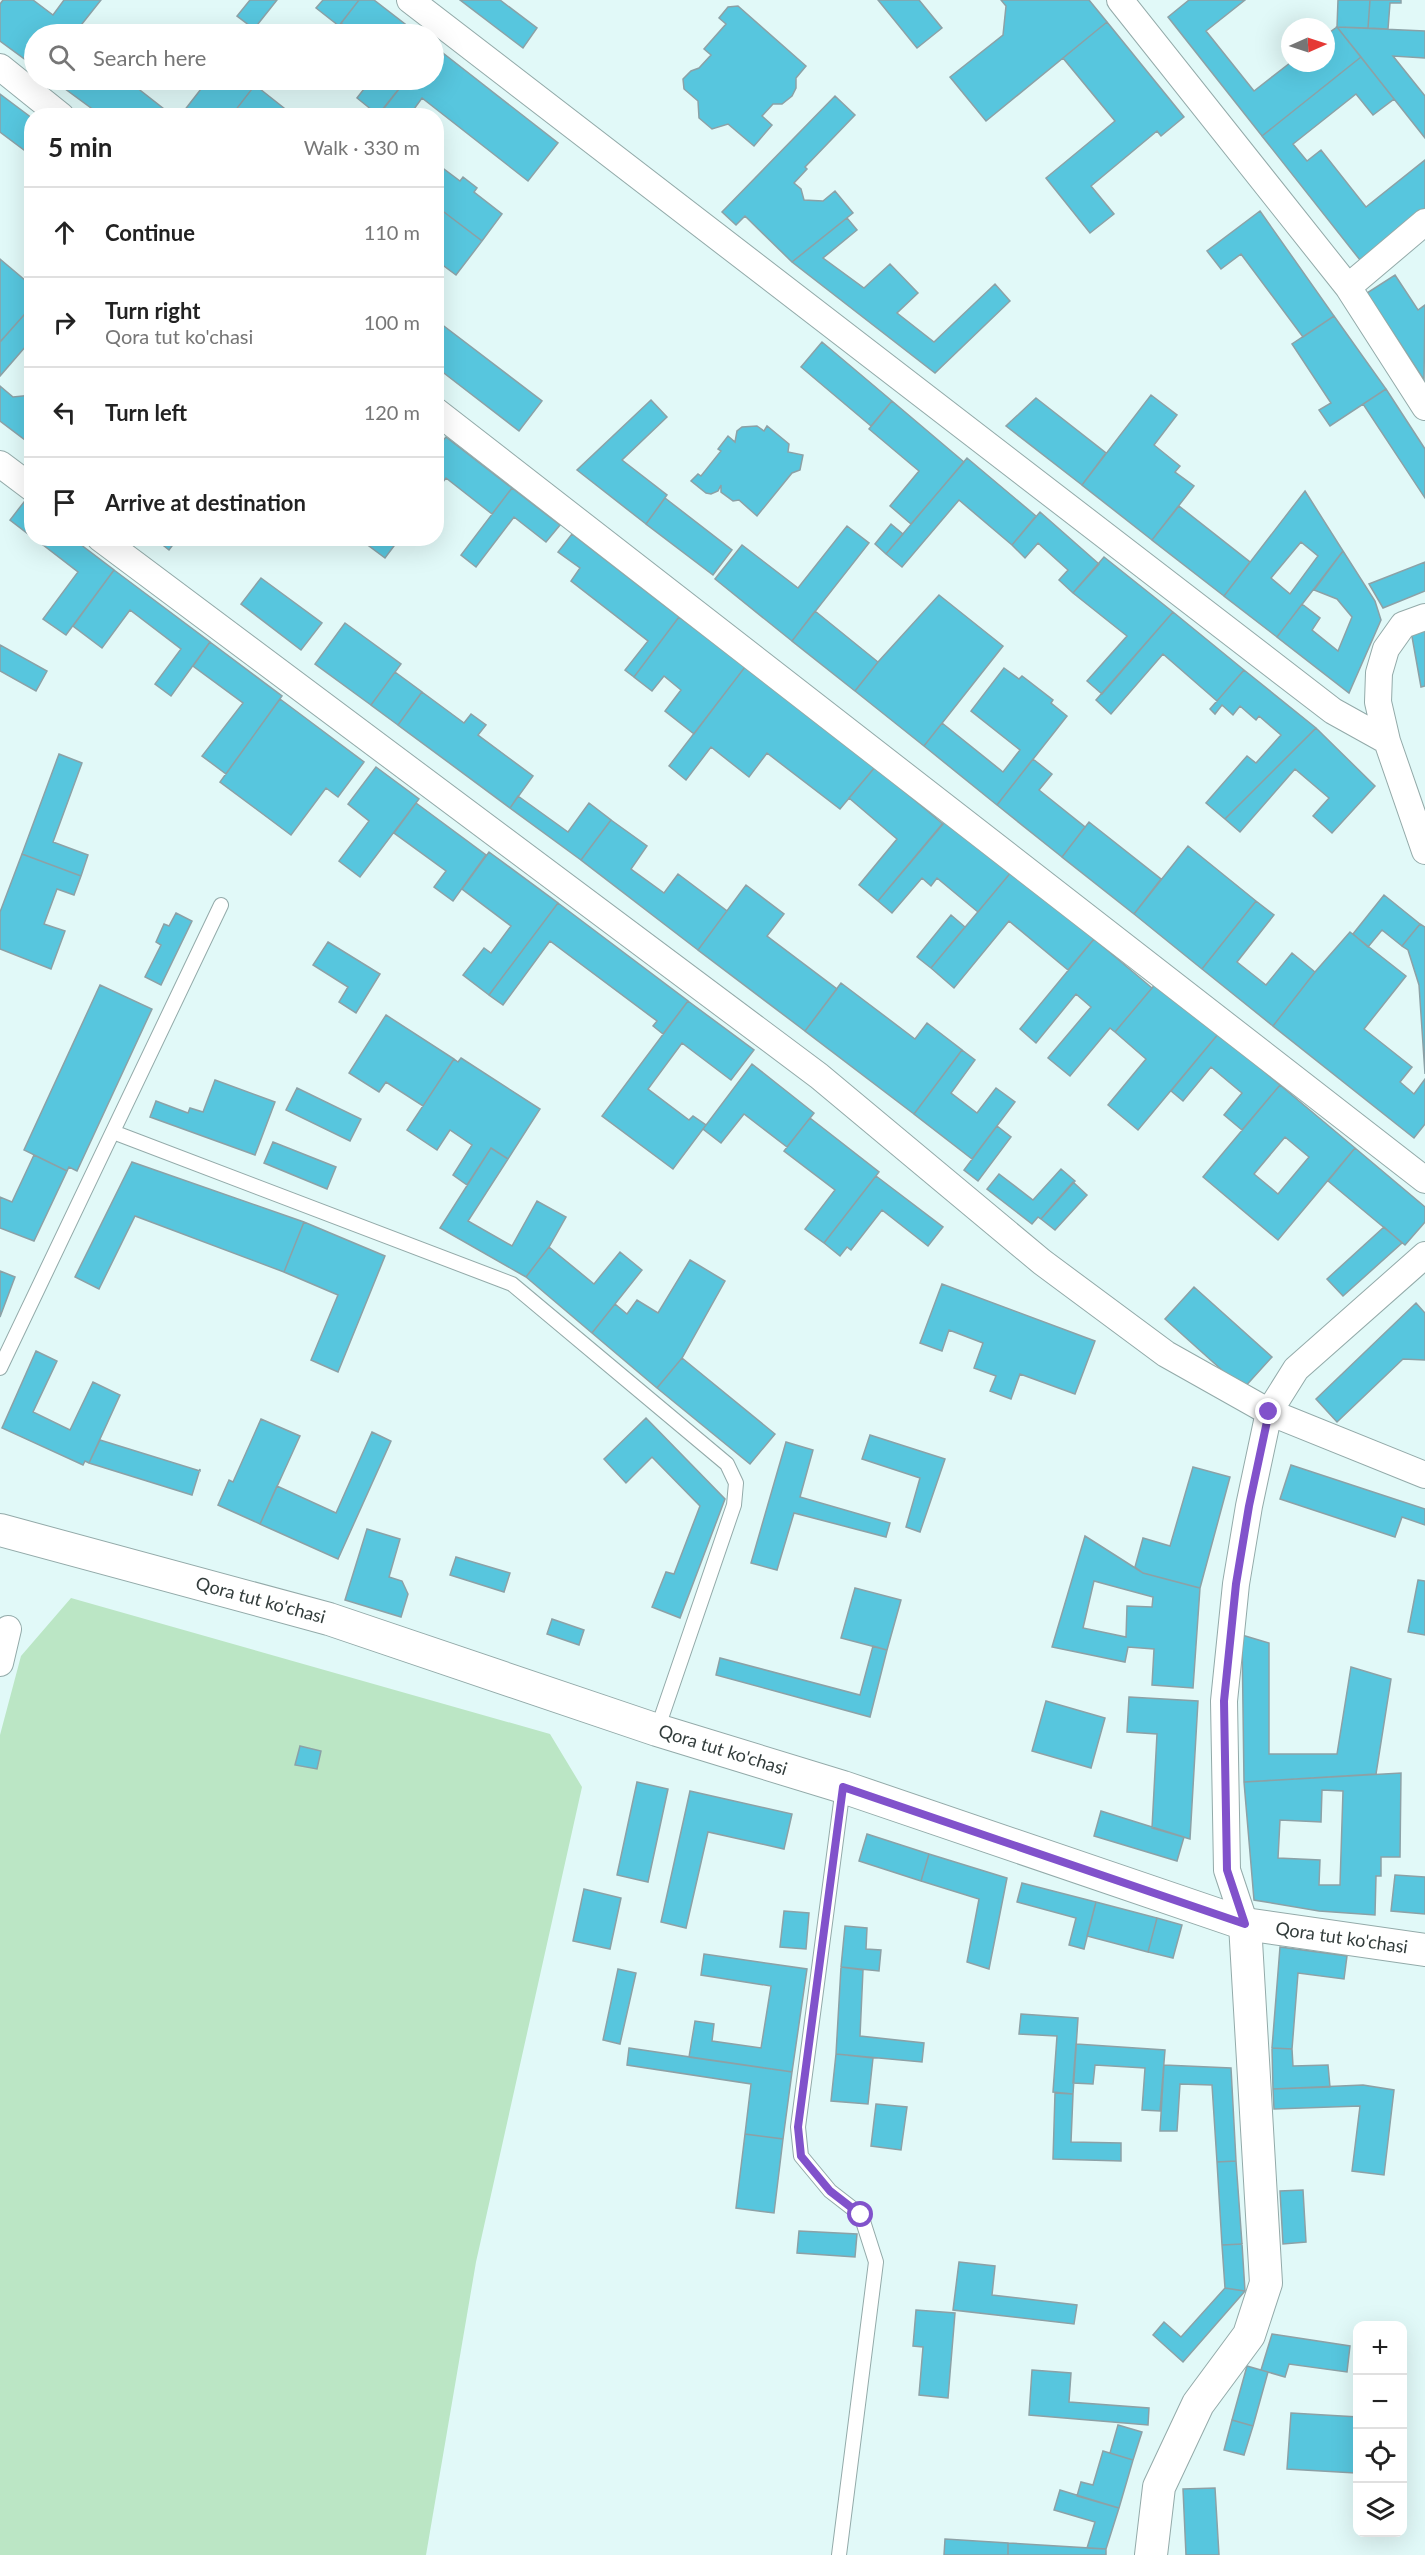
<!DOCTYPE html>
<html lang="en">
<head>
<meta charset="utf-8">
<style>
  :root { --surface:#fff; --page:#f2f2f2; --text:#222; --muted:#767676; --line:#e0e0e0 }
  body { margin:0; font-family:Lato,sans-serif; background:var(--page); color:var(--text) }
  .controls { position:absolute; right:18px; bottom:18px; display:grid; overflow:hidden; border-radius:12px; box-shadow:0 6px 24px #0002 }
  .controls button { width:54px; height:54px; display:grid; place-items:center; padding:0; border:0; border-bottom:2px solid var(--line); background:var(--surface); color:var(--text); font:30px sans-serif }
  .compass { position:absolute; left:1281px; top:18px; width:54px; height:54px; border-radius:50%; background:var(--surface); box-shadow:0 6px 24px #0002; rotate:87deg }
  .stop { position:absolute; width:18px; height:18px; margin:-14px; border:4px solid #8152cb; border-radius:50%; background:#fff }
  .stop.end { background:#8152cb; border-color:#fff; box-shadow:0 2px 6px #0008 }
  .list { margin:0; padding:0; list-style:none }
  h2 { display:flex; justify-content:space-between; align-items:center; height:78px; margin:0; padding:0 24px; font-size:26px }
  h2 small { font-size:20px; font-weight:400; color:var(--muted) }
  .list li { display:grid; grid-template-columns:39px 1fr auto; gap:18px; align-items:center; box-sizing:border-box; height:90px; padding:0 24px; border-top:2px solid var(--line) }
  .list b { display:block; font-size:22px; white-space:nowrap }
  .list p { margin:0; font-size:20px; white-space:nowrap; color:var(--muted) }
  .list em { font-size:20px; font-style:normal; color:var(--muted) }
  .icon { flex:none; width:33px; height:33px; fill:none; stroke:currentColor; stroke-width:2; stroke-linecap:round; stroke-linejoin:round }
  .map { position:relative; flex:none; width:1425px; height:2555px; overflow:hidden }
  .search { position:absolute; background:var(--surface); box-shadow:0 6px 24px #0002; left:24px; top:24px; width:420px; height:66px; display:flex; align-items:center; gap:15px; box-sizing:border-box; padding:0 21px; border-radius:33px; color:var(--muted); font-size:22px }
  .panel { position:absolute; background:var(--surface); box-shadow:0 6px 24px #0002; left:24px; top:108px; width:420px; height:438px; border-radius:24px }
  .map>svg:first-child { display:block }
</style>
</head>
<body>
<div class="map">
<svg width="1425" height="2555" viewBox="0 0 1425 2555">
  <rect width="100%" height="100%" fill="#e1f9f8"/>
  <path fill="#bbe6c5" d="M71 1598 550 1734 582 1787 476 2262 426 2555H0V1735L21 1656Z"/>
  <path fill="#57c6de" stroke="#8ca1a6" stroke-width="1.5" fill-rule="evenodd" d="M3 0H33L53 15 64 0H101L74 34H34V66L0 41V4Z
    M250 0H277L254 29 237 16Z
    M323 0H359L339 26 316 8Z
    M359 0H374L418 34H356L341 23Z
    M460 0H500L537 28 523 48Z
    M878 0H919L942 28 917 48Z
    M1001 0H1089L1107 22 986 121 950 77 1003 35 1006 6Z
    M1189 0H1245L1206 31 1254 91 1290 63H1326V35L1337 27 1361 57 1262 136 1168 17Z
    M1338 0H1370L1368 28 1337 27Z
    M1370 0H1401V3H1390L1388 29 1368 28Z
    M738 6 806 66 796 78V88L792 96 782 104H773L762 116 772 125 754 146 728 124 712 129 699 118 698 101 684 89 683 79 691 71 699 68 711 55 704 49 726 24 719 18 728 7Z
    M1107 22 1184 117 1161 136 1157 131 1091 186 1114 214 1090 233 1046 178 1115 121 1063 58Z
    M1337 27 1425 31V58L1393 56 1425 96V138Z
    M434 46 558 143 528 181 422 98 409 116H378L406 80H434Z
    M1361 57 1394 99 1373 115 1356 94 1293 144 1307 161 1321 150 1366 207 1425 160V208L1360 260 1262 136Z
    M53 80H127L173 116H102Z
    M208 80H259L231 116H180Z
    M371 80H406L378 115 357 98Z
    M255 85 294 116H231Z
    M0 94 32 118V156L0 132Z
    M835 96 855 115 805 167 807 169 794 183 801 189 804 200 823 201 835 191 853 213 792 262 745 216 736 225 722 212Z
    M436 163 460 181 463 177 477 188 474 192 502 214 482 241 436 206Z
    M436 206 482 241 456 275 436 260Z
    M1260 211 1334 316 1303 337 1241 254 1221 269 1207 251Z
    M847 218 857 230 823 258 864 288 890 264 918 293 897 313 934 342 995 284 1010 301 935 373 792 262Z
    M0 259 32 286V306L0 342Z
    M1395 275 1418 310 1425 305 1424 380 1367 293Z
    M32 306V351L26 346 0 376V342Z
    M1334 316 1386 389 1330 426 1319 410 1331 403 1292 344Z
    M436 320 542 401 519 431 436 367Z
    M822 342 892 401 871 426 801 367Z
    M0 386 13 397 32 395V440L29 443 0 421Z
    M1386 389 1425 449V498L1363 404Z
    M1151 395 1177 415 1154 445 1180 466 1175 472 1194 486 1152 540 1082 485Z
    M1036 398 1106 453 1082 485 1006 426Z
    M651 400 667 417 622 460 667 495 646 524 577 470Z
    M892 401 964 462 911 524 890 506 919 471 869 429Z
    M757 426 764 431 767 426 789 444 788 452 803 455 800 470 792 473 757 516 739 500 733 501 721 492V485L718 491 711 494 706 493 691 481 698 474 701 476 721 451 718 449 728 436 735 442 737 431 742 427Z
    M446 437 512 488 492 514 446 478 436 491V449Z
    M967 458 1036 516 1012 545 959 500 902 567 886 554Z
    M512 488 560 525 546 542 514 517 476 567 461 555Z
    M1305 491 1343 551 1277 637 1224 596ZM1301 542 1318 556 1290 594 1271 578Z
    M665 498 732 550 713 575 646 524Z
    M24 502 32 508V537L10 520Z
    M1179 506 1250 562 1224 596 1152 540Z
    M1040 512 1099 564 1073 593 1059 580 1068 570 1038 543 1025 558 1012 545Z
    M891 524 903 534 886 554 875 544Z
    M847 526 869 543 792 641 715 579 742 545 798 588Z
    M572 534 679 617 634 677 625 670 648 641 571 581 580 568 558 552Z
    M34 538H72L114 570 66 635 43 619 78 572Z
    M154 538H178L169 550Z
    M368 538H400L385 558 365 543Z
    M1343 551 1375 601 1381 620 1349 693 1277 637 1302 604 1320 618 1312 630 1338 651 1352 617 1337 599 1314 590Z
    M1104 557 1173 612 1102 694 1087 681 1127 636 1073 593Z
    M1425 562V591L1383 608 1369 584Z
    M114 570 210 642 171 696 155 684 181 649 130 610 102 648 73 626Z
    M261 578 322 623 301 650 241 604Z
    M939 595 1003 646 924 746 855 691 878 662Z
    M815 611 878 662 855 691 792 641Z
    M1173 612 1244 670 1217 701 1163 654 1111 714 1096 700Z
    M679 617 745 667 694 734 665 711 681 690 664 676 652 691 634 677Z
    M345 623 401 664 371 705 315 664Z
    M1425 628V686L1421 687 1411 631Z
    M210 642 282 696 226 774 202 756 243 703 193 666Z
    M0 645 47 671 36 691 0 671Z
    M745 667 875 767 840 809 767 753 749 777 711 747 686 780 669 766Z
    M1004 668 1019 679 1022 676 1053 700 1051 703 1067 716 997 805 924 746 942 723 1003 772 1020 750 971 711Z
    M1244 670 1316 728 1225 819 1206 803 1247 756 1256 763 1281 735 1259 716 1256 720 1240 706 1233 715 1222 705 1215 714 1210 709Z
    M395 672 422 692 398 725 371 705Z
    M422 692 464 723 471 714 486 725 478 735 533 776 510 808 398 725Z
    M280 699 364 762 338 797 326 788 291 835 220 782Z
    M1316 728 1375 786 1332 833 1313 816 1329 798 1295 769 1240 832 1225 819Z
    M59 754 82 763 53 842 88 855 81 876 22 854Z
    M1033 759 1052 774 1039 790 1085 827 1062 857 997 805Z
    M376 767 419 799 360 877 339 861 369 821 348 804Z
    M875 767 943 824 878 901 859 885 897 839 849 798Z
    M518 796 568 832 589 803 611 820 581 860 510 808Z
    M416 803 486 855 453 901 434 887 446 871 394 833Z
    M948 817 1012 871 978 912 937 878 931 886 922 878 892 913 878 901Z
    M611 820 647 846 631 869 664 893 678 874 727 911 698 950 581 860Z
    M1089 822 1161 879 1134 914 1062 857Z
    M1188 846 1256 901 1202 969 1134 914Z
    M489 852 558 903 489 995 463 975 484 948 491 953 511 926 462 889Z
    M22 854 81 876 74 895 57 889 44 924 65 931 51 969 0 949V912Z
    M1012 871 1094 939 1068 970 1009 921 954 988 931 968Z
    M746 885 784 914 767 936 837 989 805 1031 698 950Z
    M1384 895 1420 924 1402 946 1382 930 1368 947 1353 934Z
    M1256 901 1274 915 1237 962 1266 985 1292 953 1315 972 1273 1026 1202 969Z
    M558 903 688 1001 663 1034 653 1026 657 1021 550 941 503 1005 489 995Z
    M176 913 192 921 161 985 145 977 161 945 156 942 164 924 169 926Z
    M951 915 965 927 931 968 917 957Z
    M1420 924 1425 927V1074L1419 985 1408 950 1402 946Z
    M1350 932 1406 976 1364 1029 1412 1067 1400 1082 1414 1094 1425 1079V1124L1414 1138 1273 1026 1315 972Z
    M1094 939 1152 988 1115 1032 1110 1028 1070 1076 1048 1058 1091 1007 1076 994 1036 1043 1020 1029Z
    M328 942 380 974 356 1013 339 1002 348 987 313 965Z
    M1157 982 1219 1033 1138 1130 1108 1105 1146 1059 1115 1032Z
    M841 983 915 1039 927 1023 962 1050 914 1114 805 1031Z
    M100 985 152 1009 77 1171 69 1167 67 1171 24 1150Z
    M688 1001 754 1050 731 1080 682 1043 648 1089 689 1120 693 1116 706 1125 673 1169 602 1116Z
    M386 1015 454 1059 423 1106 386 1082 379 1092 349 1073Z
    M1219 1033 1280 1085 1242 1130 1224 1115 1242 1093 1211 1067 1183 1101 1171 1091Z
    M962 1050 975 1060 951 1093 977 1113 996 1088 1015 1102 972 1159 914 1114Z
    M461 1058 540 1109 508 1159 491 1148 467 1185 453 1175 472 1145 450 1130 437 1150 407 1130 454 1059 458 1062Z
    M752 1064 814 1113 787 1147 744 1114 721 1143 703 1129Z
    M215 1080 275 1102 255 1155 150 1117 156 1101 188 1113 190 1108 203 1112Z
    M1280 1085 1355 1148 1278 1240 1203 1177ZM1285 1137 1309 1157 1278 1194 1254 1174Z
    M297 1088 361 1119 350 1141 286 1110Z
    M810 1118 879 1172 824 1243 805 1229 835 1190 784 1151Z
    M997 1126 1011 1137 978 1181 964 1170Z
    M273 1142 336 1167 327 1189 264 1163Z
    M491 1148 508 1159 468 1221 512 1246 537 1201 566 1217 549 1247 526 1277 440 1228Z
    M1355 1148 1425 1207V1222L1405 1245 1328 1181Z
    M34 1155 67 1171 34 1241 0 1228V1197L12 1202Z
    M132 1162 304 1222 284 1272 135 1216 99 1289 75 1277Z
    M1061 1169 1075 1181 1041 1219 1038 1217 1032 1224 987 1189 999 1174 1033 1200Z
    M876 1176 943 1227 928 1246 882 1210 851 1250 847 1247 840 1256 824 1243Z
    M1073 1182 1087 1195 1055 1230 1041 1219Z
    M304 1222 385 1256 338 1372 311 1360 338 1295 284 1272Z
    M1384 1227 1402 1243 1343 1296 1327 1279Z
    M549 1247 594 1284 620 1252 642 1270 592 1333 526 1277Z
    M690 1260 725 1281 682 1358 657 1388 592 1333 615 1304 627 1314 637 1300 658 1313Z
    M0 1271 15 1277 0 1317Z
    M942 1284 1095 1341 1075 1394 1020 1374 1011 1399 990 1391 996 1376 974 1368 983 1343 949 1330 942 1351 920 1343Z
    M1194 1287 1272 1357 1243 1389 1165 1319Z
    M1416 1303 1425 1313V1360L1403 1359 1337 1422 1316 1399Z
    M36 1351 57 1361 33 1412 70 1430 93 1382 120 1395 89 1463 85 1461 83 1465 2 1428Z
    M682 1358 775 1434 750 1464 657 1388Z
    M646 1418 725 1499 680 1618 652 1607 666 1572 674 1574 700 1506 652 1457 626 1483 604 1459Z
    M261 1419 300 1436 260 1524 218 1505 229 1480 233 1482Z
    M372 1432 391 1441 338 1559 260 1524 277 1486 336 1513Z
    M870 1435 945 1459 920 1532 906 1527 920 1478 862 1459Z
    M100 1440 200 1471V1469L192 1495 89 1463Z
    M786 1442 813 1450 800 1497 890 1523 886 1537 794 1513 777 1570 751 1563Z
    M1291 1465 1425 1509V1525L1402 1517 1395 1537 1280 1499Z
    M1193 1467 1230 1477 1200 1588 1143 1573 1135 1567 1143 1538 1170 1546Z
    M367 1529 400 1539 389 1577 402 1581 408 1594 401 1617 345 1600Z
    M1085 1536 1143 1573 1200 1588 1193 1688 1152 1685 1154 1649 1128 1647 1125 1662 1052 1647ZM1094 1581 1153 1597 1152 1607 1127 1606 1126 1637 1083 1628Z
    M456 1557 510 1573 504 1592 450 1575Z
    M1418 1580 1425 1581V1635L1408 1632Z
    M855 1588 901 1600 887 1650 841 1638Z
    M552 1619 584 1630 579 1645 547 1634Z
    M1242 1635 1269 1643V1754H1337L1351 1667 1391 1679 1376 1774 1244 1782Z
    M873 1646 887 1650 870 1717 716 1675 720 1658 860 1695Z
    M1129 1697 1198 1701 1190 1839 1152 1828 1157 1734 1127 1732Z
    M1046 1701 1105 1718 1091 1768 1032 1751Z
    M300 1746 321 1751 317 1769 295 1765Z
    M1401 1773 1400 1857H1381V1876H1376L1375 1915 1319 1911 1254 1900 1244 1782ZM1322 1790 1343 1791 1340 1885H1319L1320 1860 1278 1858 1280 1820 1321 1822Z
    M637 1782 668 1789 648 1882 617 1875Z
    M690 1791 792 1814 784 1849 708 1832 686 1928 661 1922Z
    M1101 1811 1184 1837 1177 1861 1094 1836Z
    M867 1834 929 1854 921 1881 859 1861Z
    M929 1854 1007 1878 989 1969 967 1962 979 1899 921 1881Z
    M1395 1875 1425 1877V1914L1391 1911Z
    M1022 1883 1096 1902 1084 1949 1069 1945 1076 1918 1017 1902Z
    M584 1889 621 1898 610 1949 573 1941Z
    M1096 1902 1157 1918 1148 1952 1087 1936Z
    M784 1911 809 1913 806 1949 780 1947Z
    M1157 1918 1182 1925 1173 1958 1148 1952Z
    M845 1926 867 1928 866 1949 881 1950 879 1971 841 1967Z
    M1280 1947 1347 1956 1344 1979 1298 1973 1292 2049 1272 2048Z
    M704 1954 807 1969 792 2072 689 2057 695 2021 714 2024 712 2041 761 2048 771 1986 701 1975Z
    M841 1967 863 1970 860 2036 924 2043 922 2062 836 2054Z
    M618 1969 636 1973 620 2044 603 2040Z
    M1021 2014 1078 2018 1073 2094 1053 2092 1057 2036 1019 2034Z
    M1076 2044 1165 2050 1160 2111 1142 2110 1145 2068 1095 2065 1093 2084 1073 2083Z
    M629 2048 792 2072 783 2139 745 2134 751 2084 627 2065Z
    M1272 2048 1292 2049 1293 2066 1328 2065 1330 2087 1273 2089Z
    M836 2054 873 2058 868 2104 831 2101Z
    M1164 2065 1231 2068 1236 2161 1217 2162 1212 2085 1180 2084 1177 2131H1160Z
    M1363 2085 1394 2090 1384 2175 1352 2171 1360 2106 1274 2109 1273 2089Z
    M1055 2093 1073 2094 1071 2142 1121 2143V2161L1053 2159Z
    M876 2104 907 2107 901 2150 871 2146Z
    M745 2134 783 2139 774 2213 736 2208Z
    M1236 2161 1242 2244 1222 2245 1217 2162Z
    M1303 2190 1306 2242 1283 2244 1280 2191Z
    M799 2231 857 2234 855 2257 797 2253Z
    M1242 2244 1245 2291 1225 2288 1222 2245Z
    M959 2262 995 2266 992 2295 1077 2305 1074 2324 953 2310Z
    M1225 2288 1245 2291 1183 2362 1153 2335 1164 2322 1181 2337Z
    M916 2310 955 2313 948 2398 919 2395 923 2347 913 2346Z
    M1272 2334 1350 2346 1347 2372 1289 2364 1285 2377 1261 2370Z
    M1247 2366 1268 2372 1253 2426 1232 2420Z
    M1032 2370 1071 2373 1069 2402 1149 2408 1148 2425 1029 2415Z
    M1291 2413 1358 2417 1355 2473 1287 2469Z
    M1232 2420 1253 2426 1244 2455 1224 2450Z
    M1118 2425 1142 2432 1133 2460 1110 2453Z
    M1103 2451 1133 2460 1119 2508 1077 2496 1081 2482 1093 2485Z
    M1215 2488 1219 2555H1186L1183 2489Z
    M1060 2490 1119 2508 1106 2549 1087 2548 1095 2522 1054 2510Z
    M945 2539 1008 2543V2555H944Z
    M1008 2543 1106 2549V2555H1008Z"/>
  <g fill="none" stroke-linecap="round" stroke-linejoin="round">
    <defs>
      <path id="service" d="M113 1132 512 1284 727 1464 736 1483 734 1505 657 1730
        M0 1368 221 905
        M839 2555 876 2262 861 2215 830 2191 801 2156 798 2127 843 1787"/>
      <path id="minor" d="M410 0 1333 711 1387 741
        M1120 0 1348 287 1425 407
        M0 67 61 116
        M1348 287 1425 222
        M436 411 1425 1180
        M0 464 32 488
        M100 538 819 1076 1042 1262 1166 1354 1269 1412 1425 1475
        M1425 617 1403 625 1386 649 1379 673 1378 702 1387 741 1425 851
        M0 1663 8 1629
        M1245 1924 1227 1870 1224 1701 1236 1584 1249 1506 1269 1412 1296 1369 1425 1255"/>
      <g id="tertiary">
        <path id="s1" d="M0 1530 329 1619 657 1730 843 1787 1245 1924 1425 1950"/>
        <path d="M1151 2555 1159 2487 1198 2404 1249 2335 1266 2283 1245 1924"/>
      </g>
    </defs>
    <use href="#service" stroke="#93aaa9" stroke-width="16"/>
    <use href="#minor" stroke="#93aaa9" stroke-width="28"/>
    <use href="#tertiary" stroke="#93aaa9" stroke-width="34"/>
    <use href="#service" stroke="#fff" stroke-width="14"/>
    <use href="#minor" stroke="#fff" stroke-width="26"/>
    <use href="#tertiary" stroke="#fff" stroke-width="32"/>
  </g>
  <g fill="none" stroke-linecap="round" stroke-linejoin="round">
    <path stroke="#8152cb" stroke-width="8" d="M861 2215 830 2191 801 2156 798 2127 843 1787 1245 1924 1227 1870 1224 1701 1236 1584 1249 1506 1269 1412"/>
  </g>
  <g text-anchor="middle" stroke-width="4.5" stroke-linejoin="round" paint-order="stroke">
    <g font-size="18" fill="#323c3b" stroke="#fff">
      <text dy="6" stroke="none"><textPath href="#s1" startOffset="270">Qora tut ko'chasi</textPath></text>
      <text dy="6" stroke="none"><textPath href="#s1" startOffset="756">Qora tut ko'chasi</textPath></text>
      <text dy="6" stroke="none"><textPath href="#s1" startOffset="1404">Qora tut ko'chasi</textPath></text>
    </g>
  </g>
</svg>
<div class="controls">
<button>+</button>
<button>−</button>
<button><svg class="icon" aria-label="locate" viewBox="0 0 24 24"><circle cx="12" cy="12" r="6"/><path d="M12 2v4M12 18v4M2 12h4M18 12h4"/></svg></button>
<button><svg class="icon" aria-label="layers" viewBox="0 0 24 24"><path d="M12 4l9 5-9 5-9-5zM3 14l9 5 9-5"/></svg></button>
</div>
<svg class="compass" viewBox="-18 -18 36 36"><path d="M0-13l5 13h-10z" fill="#e53935"/><path d="M0 13l5-13h-10z" fill="#767676"/></svg>
<div class="stop" style="left:861px;top:2215px"></div>
<div class="stop end" style="left:1269px;top:1412px"></div>
<div class="search"><svg class="icon" aria-label="search" viewBox="0 0 24 24"><circle cx="10" cy="10" r="6"/><path d="M15 15l6 6"/></svg>Search here</div>
<section class="panel">
<h2>5 min<small>Walk · 330 m</small></h2>
<ul class="list">
<li><svg class="icon" aria-label="ahead" viewBox="0 0 24 24"><path d="M12 20V5M6 11l6-6 6 6"/></svg><div><b>Continue</b></div><em>110 m</em></li>
<li><svg class="icon" aria-label="right" viewBox="0 0 24 24"><path d="M7 20v-9h11M14 6l5 5-5 5"/></svg><div><b>Turn right</b><p>Qora tut ko'chasi</p></div><em>100 m</em></li>
<li><svg class="icon" aria-label="left" viewBox="0 0 24 24"><path d="M17 20v-9H6M10 6l-5 5 5 5"/></svg><div><b>Turn left</b></div><em>120 m</em></li>
<li><svg class="icon" aria-label="arrive" viewBox="0 0 24 24"><path d="M6 21V4h12l-3 4 3 4H6"/></svg><div><b>Arrive at destination</b></div></li>
</ul>
</section>
</div>
</body>
</html>
